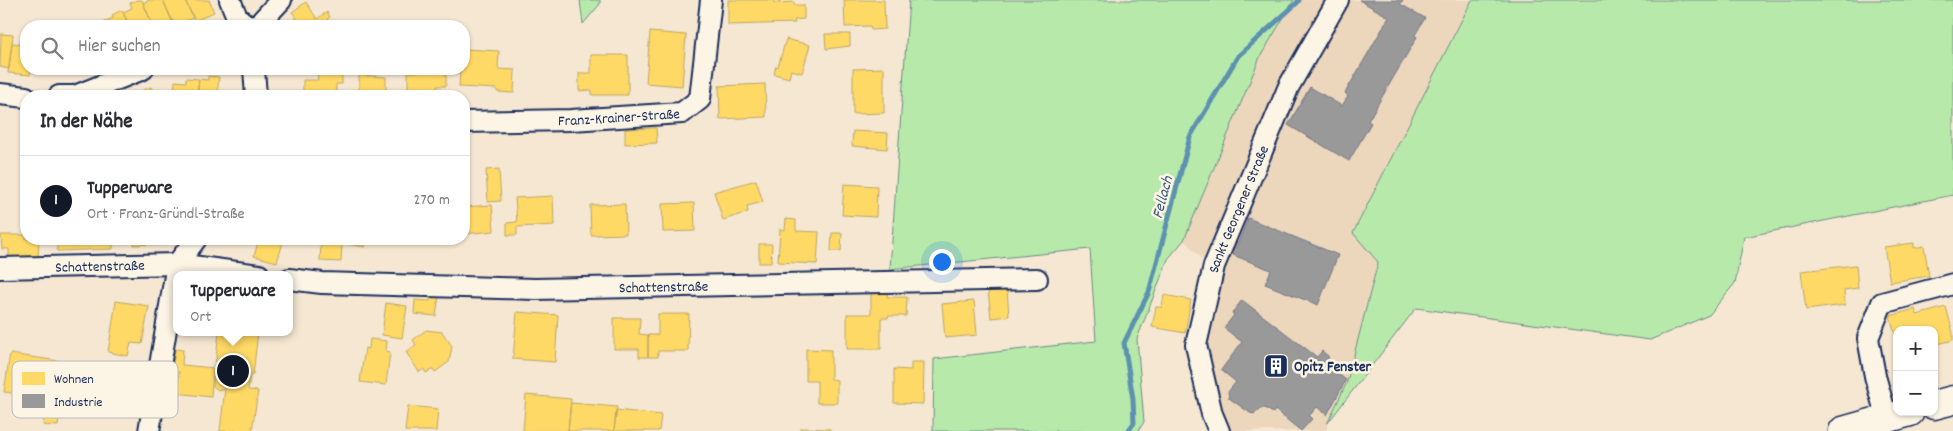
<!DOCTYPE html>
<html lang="de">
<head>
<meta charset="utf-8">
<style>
  :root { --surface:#fff; --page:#f2f2f3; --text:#2b2b33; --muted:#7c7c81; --line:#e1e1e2; --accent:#111827 }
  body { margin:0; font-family:Dekko,sans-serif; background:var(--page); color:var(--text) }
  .controls { position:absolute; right:15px; bottom:15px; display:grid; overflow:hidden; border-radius:10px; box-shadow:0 1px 4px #0004 }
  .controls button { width:45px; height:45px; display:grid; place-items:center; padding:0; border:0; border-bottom:1px solid var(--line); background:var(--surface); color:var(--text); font:25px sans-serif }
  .you { position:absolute; left:941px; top:261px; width:18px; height:18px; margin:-12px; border:4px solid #fff; border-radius:50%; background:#1a73e8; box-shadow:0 0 0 8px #1a73e833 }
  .badge { display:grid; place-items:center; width:32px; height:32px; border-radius:50%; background:var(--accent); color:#fff; font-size:16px; font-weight:700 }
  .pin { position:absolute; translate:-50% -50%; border:2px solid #fff; box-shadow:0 1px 5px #0006 }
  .popup { position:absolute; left:173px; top:271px; width:120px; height:65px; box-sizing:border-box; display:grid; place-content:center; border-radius:10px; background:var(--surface); filter:drop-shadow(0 1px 4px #0005); font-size:16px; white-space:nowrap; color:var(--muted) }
  .popup b { font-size:19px; color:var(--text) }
  .popup::after { content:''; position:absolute; left:50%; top:100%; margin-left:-10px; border:10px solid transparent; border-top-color:var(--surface) }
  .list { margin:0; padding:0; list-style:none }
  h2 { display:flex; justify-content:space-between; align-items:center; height:65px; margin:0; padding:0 20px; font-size:21px }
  h2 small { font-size:16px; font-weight:400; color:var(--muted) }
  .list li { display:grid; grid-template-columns:32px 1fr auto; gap:15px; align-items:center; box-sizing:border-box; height:90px; padding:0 20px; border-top:1px solid var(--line) }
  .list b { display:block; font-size:19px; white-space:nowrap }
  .list p { margin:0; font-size:16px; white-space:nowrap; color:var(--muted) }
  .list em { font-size:16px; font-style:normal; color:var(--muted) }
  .icon { flex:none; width:28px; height:28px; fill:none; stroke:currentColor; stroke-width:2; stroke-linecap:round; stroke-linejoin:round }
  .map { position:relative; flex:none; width:1953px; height:431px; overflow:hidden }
  .search { position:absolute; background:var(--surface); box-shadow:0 1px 4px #0004; left:20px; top:20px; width:450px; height:55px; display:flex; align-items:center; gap:12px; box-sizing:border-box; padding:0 18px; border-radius:20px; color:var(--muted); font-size:19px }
  .panel { position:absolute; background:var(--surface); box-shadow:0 1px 4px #0004; left:20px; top:90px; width:450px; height:155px; border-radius:20px }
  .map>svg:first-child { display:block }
</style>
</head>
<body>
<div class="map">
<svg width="1953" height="431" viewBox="0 0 1953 431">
  <rect width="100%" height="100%" fill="#f5e7d2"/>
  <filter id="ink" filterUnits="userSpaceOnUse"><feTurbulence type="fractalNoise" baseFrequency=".02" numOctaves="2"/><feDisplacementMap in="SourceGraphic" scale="10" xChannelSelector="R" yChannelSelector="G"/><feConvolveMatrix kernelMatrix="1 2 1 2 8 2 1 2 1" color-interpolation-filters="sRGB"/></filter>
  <g filter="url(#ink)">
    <path fill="#ecd6bc" d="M1294 0H1472L1353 232 1378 262 1347 382 1327 424V431H1225L1193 360 1203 260 1184 240 1260 57Z"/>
    <path fill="#b7eaaa" stroke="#698c84" d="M580 0H600V4L583 24Z
      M909 0H1294L1260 57 1184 240 1168 259 1137 339 1144 422 1138 431H933L934 359 1096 341 1090 249 890 269Z
      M1472 0H1953V195L1744 237 1735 283 1709 315 1650 340 1416 308 1327 424 1347 382 1378 262 1353 233Z"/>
    <path fill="#ffd966" stroke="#bba664" d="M137 0H142L153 26H129L123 12 132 8 130 3Z
      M149 0H163L173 22 164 26H153L143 3Z
      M163 0H185L193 18 174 26Z
      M185 0H209L214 12 195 21Z
      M728 0H774V3L794 2V5H804V19L794 20 795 23 728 25Z
      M844 0H884L885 29 871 30 870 26 845 27Z
      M306 2 317 19 327 12 330 17 327 19 332 26H285L297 18 292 12Z
      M122 10 129 26H106L104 22 113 18 112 15Z
      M650 32 686 35 682 86 646 83Z
      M1 34 13 35 9 69 0 67Z
      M825 34H850V46L826 49Z
      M786 39 810 45 802 73 791 70 789 78 774 74 776 66 778 67Z
      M21 40H26V69H31L30 75 8 73 12 43 21 44Z
      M464 49 499 51 498 69 515 70 514 93 497 92V89L459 87 460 69H464Z
      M591 55H628V95H592V90L579 91V73H591Z
      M884 68V113L853 114V69Z
      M431 69H446V86H437V96H408V72L431 71Z
      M317 72H342V84H336V96H303V80H318Z
      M359 75 386 77V96H359Z
      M208 76 219 77 217 96H197L199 79 208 80Z
      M186 78 199 79 197 96H174L175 81 186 82Z
      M765 84 766 117 720 119 719 86Z
      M151 87 155 96H130Z
      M656 128 657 143 625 144V129Z
      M853 131 888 133 887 149 852 146Z
      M499 169 501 201 488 202 486 170Z
      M756 180 763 202 747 206 748 212 723 220 714 192Z
      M844 184 877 186 876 217 842 215Z
      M553 196 554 225 517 227V235H507V223L517 222 515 198Z
      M694 203 695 231 663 232 662 204Z
      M625 204 626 234 591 235 590 205Z
      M492 205 494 231 464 234V207Z
      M786 219 796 220V231L819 232 817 264 778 262 780 229 785 230Z
      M832 233H842L841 251H831Z
      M1 235H26V239H39L38 258 9 257V249H2Z
      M57 239H113V249L57 251Z
      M134 239H168L169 243 134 245Z
      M259 239H284L277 262 254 256Z
      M348 239H367L365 247 347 244Z
      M321 243 342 244 341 262 320 261Z
      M1914 243V248L1924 246 1929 276 1890 282 1884 247Z
      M759 244H772L771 263H759Z
      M1856 265 1858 288 1844 290 1845 305 1806 310 1801 271Z
      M1007 288 1009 316 991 318 988 290Z
      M871 290H888L887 297H907L906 316H888V318H881V349H847V314H871Z
      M1164 295 1191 300 1185 333 1152 327 1156 307H1162Z
      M430 296H439L436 316 414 314 415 300 430 301Z
      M116 301 149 306 142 344 131 343 128 356 108 352Z
      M974 301 977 335 945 338 942 304Z
      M386 303 407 306 402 338 382 335Z
      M1946 307 1953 333V340L1934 345V330H1897V341L1890 316 1915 309 1917 315Z
      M517 312 558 315 555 362 513 359Z
      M658 314H689L688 351H658V357H648V335H658Z
      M614 318H640L639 334 648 335V357H639V349H614Z
      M426 330 442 332 452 346 449 362 435 372 433 369 426 373 424 369 419 372 406 352 416 345 413 340Z
      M219 332H258L253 375H250L248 390 258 391 252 431H220L225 388 218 390 213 386Z
      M370 339 387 341 386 351 390 352 386 385 360 382 365 348 369 349Z
      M175 349 183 350 182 365 213 368 211 397 177 393 179 372 172 371Z
      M806 349 831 350V379L837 380V403H817V381H806Z
      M10 354 59 361 53 399 4 392Z
      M911 362H924L923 404 894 403V369L911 370Z
      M526 395 571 399 568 431H523Z
      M571 403 617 407 614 431H568Z
      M408 406 438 409 436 431H405Z
      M45 410 60 411 58 426 43 425Z
      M616 410 661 415 659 431H614Z
      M801 428 830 429V431H801Z"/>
    <path fill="#999" stroke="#737987" d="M1359 0H1403L1400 4 1425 18 1415 35 1417 37 1368 121 1371 123 1349 161 1288 125 1310 87 1342 106 1348 96 1345 93 1389 17Z
      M1248 218 1338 255 1318 305 1265 284 1271 270 1233 255Z
      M1242 300 1317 357 1322 351 1329 357 1324 363 1346 380 1327 415 1317 407 1309 416 1312 419 1301 431 1275 410 1273 413 1265 408 1260 409 1255 414 1250 413 1229 398 1228 392 1236 382 1221 370 1242 342 1224 328 1234 315 1232 313Z"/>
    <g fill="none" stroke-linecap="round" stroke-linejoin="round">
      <path stroke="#5c91b0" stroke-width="5" d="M1128 431 1134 423 1133 399 1124 343 1149 292 1190 137 1238 56 1297 3 1299 0"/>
      <defs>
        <g id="street">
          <path d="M230 0 237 17 247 26"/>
          <path d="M257 26 281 0"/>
          <path d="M254 69 256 96"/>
          <path d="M0 94 26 97"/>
          <path d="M59 96H75L143 69"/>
          <path id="s1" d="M464 122 571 120 682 113 700 99 711 0"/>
          <path id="s2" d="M0 268 177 264 259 275"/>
          <path id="s3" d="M289 279 322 283 535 289 1037 279"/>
          <path d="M1887 419 1875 376 1868 338 1882 303 1953 284"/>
          <path d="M149 431 177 264 196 239"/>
          <path id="s4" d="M1219 431 1212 414 1196 345 1214 266 1289 86 1338 0"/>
        </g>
        <path id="secondary" d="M1934 405 1953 400
          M1843 431 1910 412"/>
      </defs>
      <use href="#street" stroke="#1b2f5e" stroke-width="24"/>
      <use href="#secondary" stroke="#1b2f5e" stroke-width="31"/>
      <use href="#street" stroke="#fcf5e5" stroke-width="20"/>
      <use href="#secondary" stroke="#fcf5e5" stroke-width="28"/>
    </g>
  </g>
  <defs>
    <symbol id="building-square" viewBox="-11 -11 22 22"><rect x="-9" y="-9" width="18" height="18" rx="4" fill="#1b2f5e" stroke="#fcf5e5"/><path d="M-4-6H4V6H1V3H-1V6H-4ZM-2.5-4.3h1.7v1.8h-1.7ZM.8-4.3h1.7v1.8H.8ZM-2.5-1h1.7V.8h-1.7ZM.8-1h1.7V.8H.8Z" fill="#fff"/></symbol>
  </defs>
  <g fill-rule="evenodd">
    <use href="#building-square" x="1262" y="352" width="28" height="28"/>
  </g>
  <g text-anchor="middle" stroke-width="5" stroke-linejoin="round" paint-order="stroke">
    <g font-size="15" fill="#1b2f5e" stroke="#fcf5e5">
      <text dy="5" stroke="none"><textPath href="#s1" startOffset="155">Franz-Krainer-Straße</textPath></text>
      <text dy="5" stroke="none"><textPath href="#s4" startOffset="232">Sankt Georgener Straße</textPath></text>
      <text dy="5" stroke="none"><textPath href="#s2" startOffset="100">Schattenstraße</textPath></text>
      <text dy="5" stroke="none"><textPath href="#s3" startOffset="375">Schattenstraße</textPath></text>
    </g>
    <g font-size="15" font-weight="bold" fill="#1b2f5e" stroke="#fcf5e5" text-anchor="start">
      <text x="1294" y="371">Opitz Fenster</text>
    </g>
    <g font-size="16" font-style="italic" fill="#365880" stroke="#fcf5e5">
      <text transform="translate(1161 197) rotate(-75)" y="6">Fellach</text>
    </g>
  </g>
  <rect x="12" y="361" width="166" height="57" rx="8" fill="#fcf5e5" stroke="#b8babc" stroke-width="1"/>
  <rect x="22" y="372" width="23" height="13" fill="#ffd966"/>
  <rect x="22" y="394" width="23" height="14" fill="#999"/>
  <g font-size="14" fill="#1b2f5e">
    <text x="54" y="383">Wohnen</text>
    <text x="54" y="406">Industrie</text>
  </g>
</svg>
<div class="controls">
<button>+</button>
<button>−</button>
</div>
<div class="you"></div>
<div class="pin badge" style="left:233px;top:371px">1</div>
<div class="popup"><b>Tupperware</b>Ort</div>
<div class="search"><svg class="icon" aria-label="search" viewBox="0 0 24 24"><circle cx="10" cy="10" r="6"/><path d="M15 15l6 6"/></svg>Hier suchen</div>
<section class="panel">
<h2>In der Nähe<small></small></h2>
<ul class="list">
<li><span class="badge">1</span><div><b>Tupperware</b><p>Ort · Franz-Gründl-Straße</p></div><em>270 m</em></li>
</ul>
</section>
</div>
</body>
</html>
